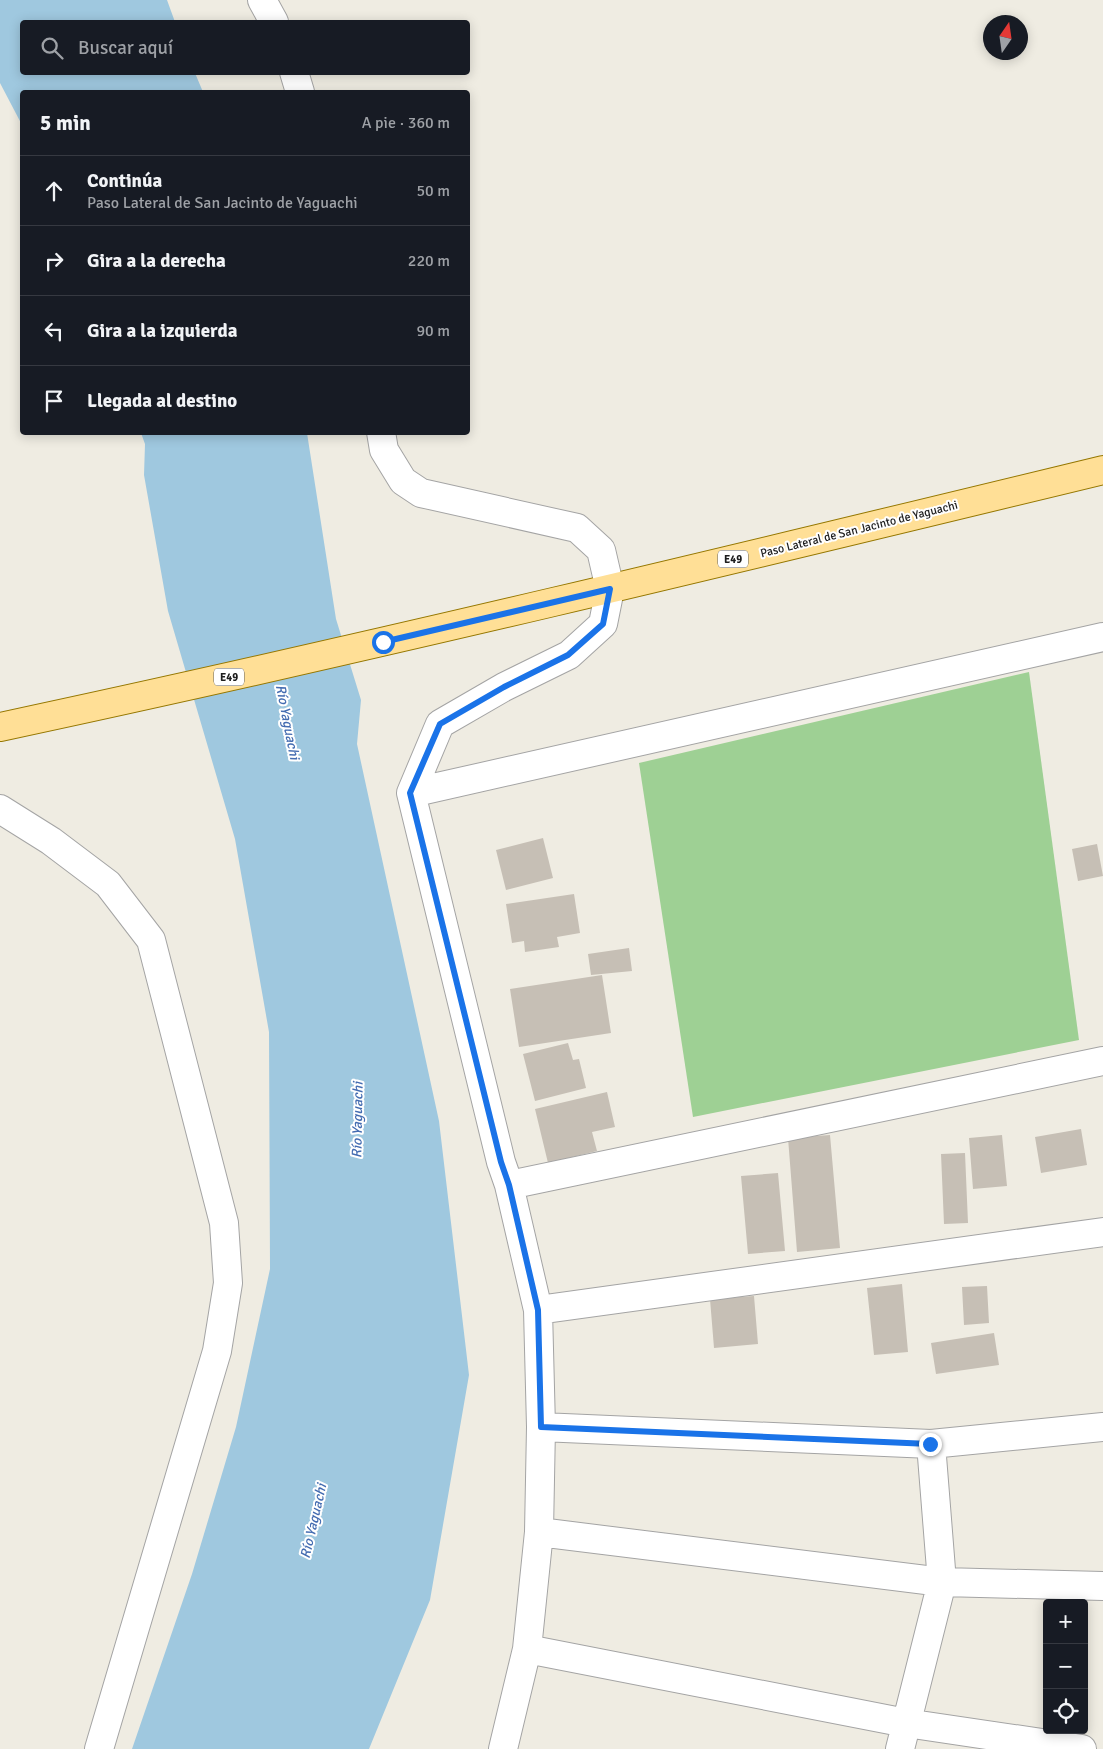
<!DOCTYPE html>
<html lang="es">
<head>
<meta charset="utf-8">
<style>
  :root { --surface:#171b24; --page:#242831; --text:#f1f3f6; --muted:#9ea1a6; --line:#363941 }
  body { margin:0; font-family:Signika,sans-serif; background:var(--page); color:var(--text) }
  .controls { position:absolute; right:15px; bottom:15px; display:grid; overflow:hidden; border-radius:5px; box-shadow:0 2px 12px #0003 }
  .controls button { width:45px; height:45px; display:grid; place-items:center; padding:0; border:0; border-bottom:1px solid var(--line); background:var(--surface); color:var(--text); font:25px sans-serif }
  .compass { position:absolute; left:983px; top:15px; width:45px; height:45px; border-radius:50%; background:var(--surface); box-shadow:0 2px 12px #0003; rotate:13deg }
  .stop { position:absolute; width:15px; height:15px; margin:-11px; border:4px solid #1a73e8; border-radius:50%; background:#fff }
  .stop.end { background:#1a73e8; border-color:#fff; box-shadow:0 1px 5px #0008 }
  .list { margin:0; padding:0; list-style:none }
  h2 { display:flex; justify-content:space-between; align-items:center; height:65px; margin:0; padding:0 20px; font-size:21px }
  h2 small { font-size:16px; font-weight:400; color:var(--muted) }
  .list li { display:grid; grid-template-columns:32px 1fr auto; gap:15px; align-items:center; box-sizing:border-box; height:70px; padding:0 20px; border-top:1px solid var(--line) }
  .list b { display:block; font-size:19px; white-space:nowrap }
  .list p { margin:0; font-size:16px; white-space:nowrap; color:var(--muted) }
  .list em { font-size:16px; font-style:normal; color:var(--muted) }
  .icon { flex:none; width:28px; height:28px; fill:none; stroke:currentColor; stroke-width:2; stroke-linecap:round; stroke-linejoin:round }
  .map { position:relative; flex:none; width:1103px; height:1749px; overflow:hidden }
  .search { position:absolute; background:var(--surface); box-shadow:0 2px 12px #0003; left:20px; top:20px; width:450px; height:55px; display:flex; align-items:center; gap:12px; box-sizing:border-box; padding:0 18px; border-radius:5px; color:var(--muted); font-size:19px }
  .panel { position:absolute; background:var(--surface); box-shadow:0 2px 12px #0003; left:20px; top:90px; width:450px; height:345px; border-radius:5px }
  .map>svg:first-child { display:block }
</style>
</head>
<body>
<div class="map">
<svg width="1103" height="1749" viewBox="0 0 1103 1749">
  <rect width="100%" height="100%" fill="#efece2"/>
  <path fill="#9ed094" d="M1029 672 1079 1040 693 1117 639 763Z"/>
  <path fill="#9fc8df" d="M0 0H167L175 22H22V72L195 73 203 92H22V125L0 83Z
    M141 433H307L336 619 361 700 357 744 439 1121 469 1375 430 1600 369 1749H132L192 1574 236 1427 270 1269 269 1032 235 839 168 611 144 475 145 444Z"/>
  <path fill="#c6bfb5" d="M543 838 553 878 506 890 496 850Z
    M1097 844 1103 876 1078 881 1072 849Z
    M574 894 580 933 557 937 559 947 525 952 524 941 512 943 506 904Z
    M629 948 632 971 591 975 588 954Z
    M602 975 611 1033 519 1047 510 989Z
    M568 1043 573 1060 579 1059 586 1088 535 1101 523 1054Z
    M607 1092 615 1127 592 1132 597 1151 548 1163 535 1109Z
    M1081 1129 1087 1165 1041 1173 1035 1137Z
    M830 1135 840 1248 797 1252 788 1138Z
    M1002 1135 1007 1186 973 1189 969 1138Z
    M965 1153 968 1223 944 1224 941 1154Z
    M778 1173 785 1251 748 1254 741 1176Z
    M902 1284 908 1352 874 1355 867 1288Z
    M987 1286 989 1323 964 1325 962 1287Z
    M754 1296 758 1344 714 1348 710 1299Z
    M994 1333 999 1365 936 1374 931 1343Z"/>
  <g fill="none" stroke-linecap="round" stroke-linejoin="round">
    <defs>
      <path id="minor" d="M262 0 274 22
        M294 72 300 92
        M381 432 384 450 403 481 421 493 577 528 601 550 610 589 603 624 569 655 504 687 440 724 411 793 501 1162 509 1185 538 1310 541 1427 539 1532 527 1649 503 1749
        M411 793 1103 637
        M0 809 51 841 108 884 151 940 224 1223 228 1283 217 1351 99 1749
        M509 1185 1103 1061
        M538 1310 1103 1232
        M541 1427 931 1444 1103 1427
        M539 1532 942 1582 1103 1586
        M527 1649 906 1723 1082 1749
        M900 1749 942 1582 931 1444"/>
      <path id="major" d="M0 727C369 648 736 559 1103 470"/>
    </defs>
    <use href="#minor" stroke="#a4a4a4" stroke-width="30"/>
    <use href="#major" stroke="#957700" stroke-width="30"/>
    <use href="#minor" stroke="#fff" stroke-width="28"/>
    <use href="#major" stroke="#ffdf96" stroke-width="28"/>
  </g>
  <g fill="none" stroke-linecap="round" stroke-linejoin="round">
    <path stroke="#1a73e8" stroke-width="6" d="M383 642 610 589 603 624 568 655 504 687 440 724 410 793 501 1162 509 1185 538 1310 541 1427 930 1444"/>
  </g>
  <g text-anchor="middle" stroke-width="4" stroke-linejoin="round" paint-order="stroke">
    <g fill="#fff" stroke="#616161" stroke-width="1">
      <rect x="718" y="550.5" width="30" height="17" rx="4"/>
      <rect x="214" y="668.5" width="30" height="17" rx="4"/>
    </g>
    <g font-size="11" font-weight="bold" fill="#1d1d1d">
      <text x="733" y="563">E49</text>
      <text x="229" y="681">E49</text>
    </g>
    <g font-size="12" fill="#1d1d1d" stroke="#fff">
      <text transform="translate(859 529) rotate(-14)" y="4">Paso Lateral de San Jacinto de Yaguachi</text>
    </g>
    <g font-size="14" font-style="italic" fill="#446cb1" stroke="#fff">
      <text transform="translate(288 722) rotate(79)" y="5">Río Yaguachi</text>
      <text transform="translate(357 1120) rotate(-89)" y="5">Río Yaguachi</text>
      <text transform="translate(313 1521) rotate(-77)" y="5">Río Yaguachi</text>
    </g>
  </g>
</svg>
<div class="controls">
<button>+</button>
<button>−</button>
<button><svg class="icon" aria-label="locate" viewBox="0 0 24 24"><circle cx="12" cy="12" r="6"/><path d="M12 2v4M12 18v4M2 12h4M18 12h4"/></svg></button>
</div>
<svg class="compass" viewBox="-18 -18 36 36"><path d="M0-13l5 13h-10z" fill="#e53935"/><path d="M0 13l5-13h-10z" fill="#9ea1a6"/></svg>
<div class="stop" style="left:383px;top:642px"></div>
<div class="stop end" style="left:930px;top:1444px"></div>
<div class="search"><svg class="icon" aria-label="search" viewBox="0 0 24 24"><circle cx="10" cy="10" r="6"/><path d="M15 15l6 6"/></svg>Buscar aquí</div>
<section class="panel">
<h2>5 min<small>A pie · 360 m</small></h2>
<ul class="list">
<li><svg class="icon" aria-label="ahead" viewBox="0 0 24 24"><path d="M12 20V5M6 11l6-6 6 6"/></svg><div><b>Continúa</b><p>Paso Lateral de San Jacinto de Yaguachi</p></div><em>50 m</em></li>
<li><svg class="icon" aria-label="right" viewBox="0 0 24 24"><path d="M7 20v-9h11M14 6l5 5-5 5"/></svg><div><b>Gira a la derecha</b></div><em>220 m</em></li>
<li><svg class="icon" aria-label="left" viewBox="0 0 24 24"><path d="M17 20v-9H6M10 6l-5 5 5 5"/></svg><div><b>Gira a la izquierda</b></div><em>90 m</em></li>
<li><svg class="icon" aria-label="arrive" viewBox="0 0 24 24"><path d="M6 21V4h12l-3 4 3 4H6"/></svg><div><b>Llegada al destino</b></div></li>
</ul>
</section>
</div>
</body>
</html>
